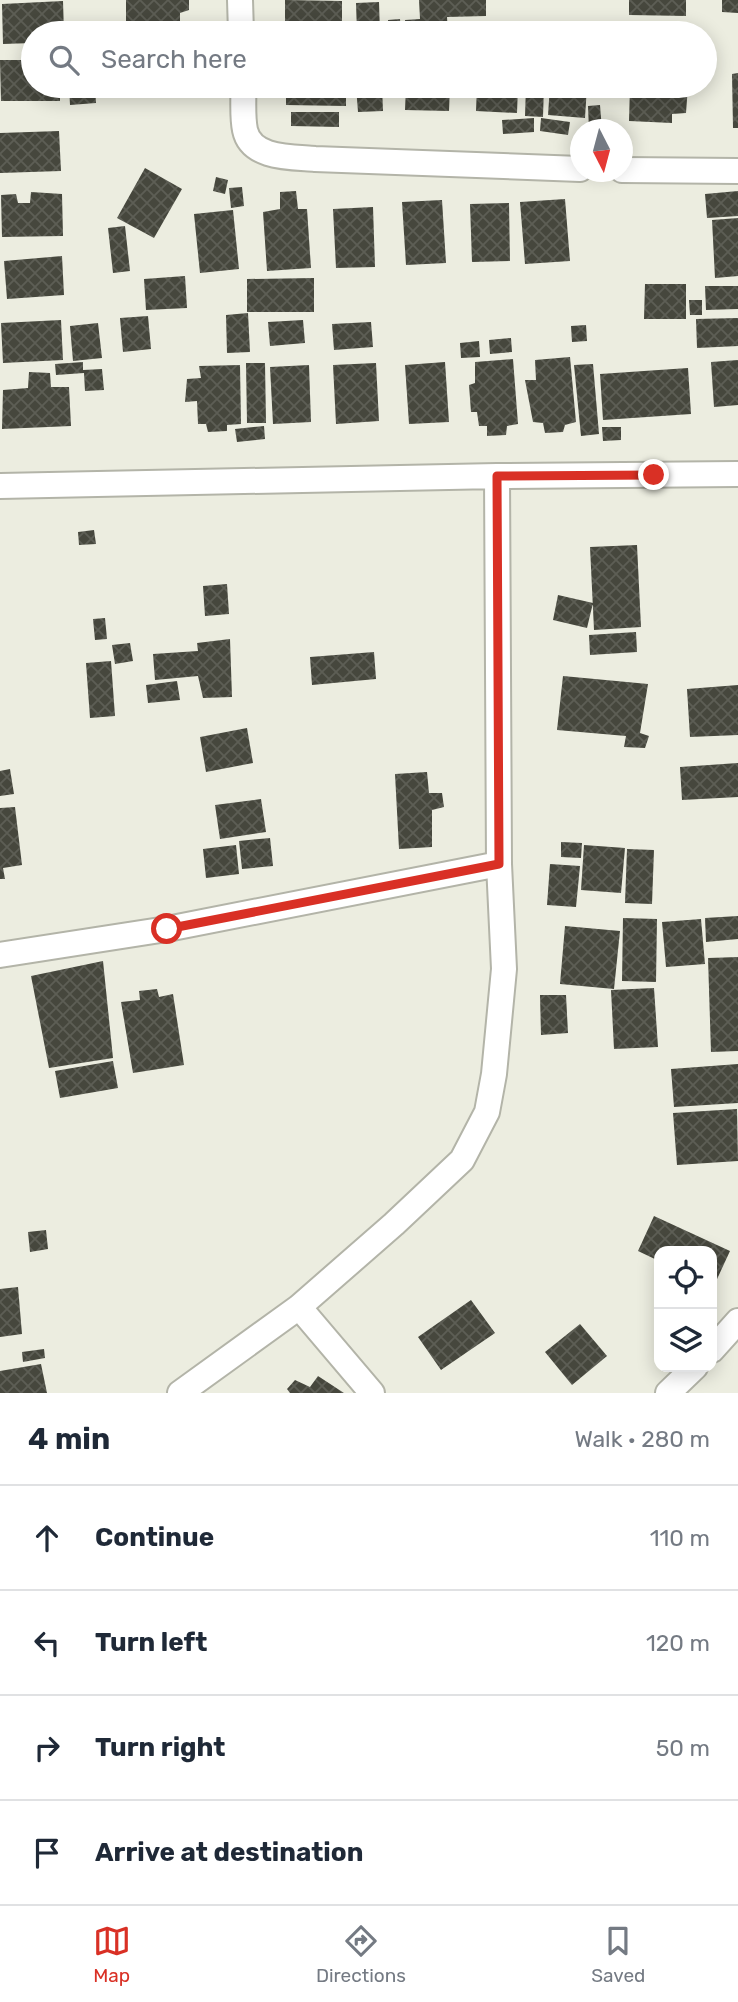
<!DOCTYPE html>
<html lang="en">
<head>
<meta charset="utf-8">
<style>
  :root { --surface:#fff; --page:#f6f6f7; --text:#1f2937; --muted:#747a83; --line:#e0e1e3; --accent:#d93025 }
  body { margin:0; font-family:Rubik,sans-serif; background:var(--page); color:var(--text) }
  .controls { position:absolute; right:21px; bottom:21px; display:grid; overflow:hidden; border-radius:14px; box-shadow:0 4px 18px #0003 }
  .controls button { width:63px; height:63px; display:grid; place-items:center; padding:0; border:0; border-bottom:2px solid var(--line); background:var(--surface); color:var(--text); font:35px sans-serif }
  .compass { position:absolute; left:570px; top:119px; width:63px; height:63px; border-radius:50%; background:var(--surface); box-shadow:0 4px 18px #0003; rotate:174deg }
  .stop { position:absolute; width:21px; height:21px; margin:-16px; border:5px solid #d93025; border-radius:50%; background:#fff }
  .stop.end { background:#d93025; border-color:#fff; box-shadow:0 2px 7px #0008 }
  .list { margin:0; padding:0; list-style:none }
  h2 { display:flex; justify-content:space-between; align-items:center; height:91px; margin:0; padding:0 28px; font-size:30px }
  h2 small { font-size:23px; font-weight:400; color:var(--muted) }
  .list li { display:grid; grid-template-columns:46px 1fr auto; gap:21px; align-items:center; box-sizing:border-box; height:105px; padding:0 28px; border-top:2px solid var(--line) }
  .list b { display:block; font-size:26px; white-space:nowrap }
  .list em { font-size:23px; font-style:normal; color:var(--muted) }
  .icon { flex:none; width:38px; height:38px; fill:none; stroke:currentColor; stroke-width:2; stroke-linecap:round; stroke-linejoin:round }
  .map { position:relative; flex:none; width:738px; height:1393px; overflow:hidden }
  .search { position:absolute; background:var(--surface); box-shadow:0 4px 18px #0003; left:21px; right:21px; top:21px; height:77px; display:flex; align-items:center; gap:18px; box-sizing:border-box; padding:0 24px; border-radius:38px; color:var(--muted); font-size:26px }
  .sheet { height:511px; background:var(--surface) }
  nav { display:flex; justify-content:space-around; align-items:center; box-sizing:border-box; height:98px; border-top:2px solid var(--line); background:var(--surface); font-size:19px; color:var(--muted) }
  nav a { display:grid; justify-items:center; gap:4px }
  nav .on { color:var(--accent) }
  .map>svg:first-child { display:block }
</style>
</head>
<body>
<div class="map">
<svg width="738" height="1393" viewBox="0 0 738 1393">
  <defs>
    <pattern id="building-cross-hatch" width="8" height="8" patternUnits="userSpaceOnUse" patternTransform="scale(1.75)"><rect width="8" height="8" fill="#46473d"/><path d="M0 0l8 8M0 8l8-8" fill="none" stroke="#5d5e55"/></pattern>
  </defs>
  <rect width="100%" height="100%" fill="#ecede0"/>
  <path fill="url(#building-cross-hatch)" d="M126 0H189V10L180 13V33H126Z
    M285 0 342 1V33H285Z
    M419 0H486V16L447 17 448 33H406L405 20 420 19Z
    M629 0H686V16L629 15Z
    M722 0H738V13L722 12Z
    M63 1 64 33H33V43L3 44 2 4Z
    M379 2 380 33H357L356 3Z
    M400 19 401 30 389 32 388 20Z
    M530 21V33H477V23Z
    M556 25 595 26V33H556Z
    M0 60H33V86H60V101H1Z
    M738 73V128H733L732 74Z
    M69 86H95L96 103 70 105Z
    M124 86H180V94L124 95Z
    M286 86H346V106L286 105Z
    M356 86H382L383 111 358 112Z
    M406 86H450L449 111 405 110Z
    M477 86H518L517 113 476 111Z
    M526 86H544L543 117 525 116Z
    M550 86H587L585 118 548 115Z
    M630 86H688L686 113 672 114V123L629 121Z
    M600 105 602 130H589L588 106Z
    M291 112H339V127L291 126Z
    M534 118V132L503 134 502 120Z
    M541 118 570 122 568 135 540 131Z
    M59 131 61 171 0 173V133Z
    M145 168 182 189 154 238 117 218Z
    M216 177 228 180 225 194 213 191Z
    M242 187 244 206 231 208 229 188Z
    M296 191 298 209H307L311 268 267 271 263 212 280 209V192Z
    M738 191V216L707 218 705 194Z
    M31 192 62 194 63 236 2 237 1 195 16 194 18 203H30Z
    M565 199 570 261 525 264 520 202Z
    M442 200 446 263 406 265 402 202Z
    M509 203 510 261 472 262 470 204Z
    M373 207 375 267 336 268 333 209Z
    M233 210 239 269 200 273 194 214Z
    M738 218V276L715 278 712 220Z
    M125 226 130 271 113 273 108 228Z
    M62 256 64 295 7 299 4 261Z
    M185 276 187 308 146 310 144 279Z
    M314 278V312H247V279Z
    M645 284H686V319H644Z
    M705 286H738V309L706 310Z
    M689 300H702V315H690Z
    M248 313 250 352 227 353 226 315Z
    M148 316 151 349 123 352 120 318Z
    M738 318V346L697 348 696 319Z
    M61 320 63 360 3 363 1 323Z
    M303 320 305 343 270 346 268 322Z
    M371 322 373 347 334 350 332 324Z
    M98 323 102 358 73 361 70 326Z
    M586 325 587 341 572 342 571 326Z
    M511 338 512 352 490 354 489 340Z
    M479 341 480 357 461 358 460 343Z
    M570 357 576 422 565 425 563 432 545 433 543 423 533 422 525 380H536L535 360Z
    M513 359 518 424 507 426 506 435 487 436V426H479L477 412H471L469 385 475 383V362Z
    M738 360V405L714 407 711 362Z
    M83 362V370L102 369 104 390 85 391 84 373 56 375 55 364Z
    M445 362 449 422 409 424 405 365Z
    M246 363H265L266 423H247Z
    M376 363 379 421 336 424 333 365Z
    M593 364 599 434 581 436 574 365Z
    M240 365 241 424 227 425V431L208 432 206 424H198L197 401 185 402 187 379 201 378 199 366Z
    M309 365 311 422 273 424 270 367Z
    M688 368 691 414 603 420 600 374Z
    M29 372 50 373 51 387H69L71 426 2 429 3 390 28 388Z
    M264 426 265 439 237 442 235 429Z
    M602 427H621V440L603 441Z
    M94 530 96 544 79 545 78 532Z
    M637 545 641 627 594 630 590 547Z
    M227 584 229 614 205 616 203 586Z
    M558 595 593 603 587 628 553 620Z
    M105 618 107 639 95 640 93 619Z
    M636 632 637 652 590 655 589 635Z
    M230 639 232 697 203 698 198 676 155 680 153 654 198 651 197 643Z
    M130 643 133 661 115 664 112 645Z
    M374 652 376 679 312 685 310 657Z
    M111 661 115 716 90 718 86 663Z
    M563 676 648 684 640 733 649 736 645 748 624 747 626 736 557 730Z
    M177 681 180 700 148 703 146 685Z
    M738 685V735L690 737 687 689Z
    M247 728 253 763 206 772 200 737Z
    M738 763V797L682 800 680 767Z
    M10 769 14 794 0 796V771Z
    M427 772 429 793H442L444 807 432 810V847L399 849 395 774Z
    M261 799 266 832 220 839 215 805Z
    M15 807 22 865 3 868 5 879H0V808Z
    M270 838 273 866 242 869 239 841Z
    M561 842 582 843 581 858 561 857Z
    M236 845 239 874 206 878 203 849Z
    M584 845 625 848 621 893 581 890Z
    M627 849 654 850 652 904 625 903Z
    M550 864 580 866 576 907 547 905Z
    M738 916V939L706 942 705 918Z
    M623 918 657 919 656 982 622 981Z
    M701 919 705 964 666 967 662 922Z
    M565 926 620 931 614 989 560 984Z
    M738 957V1051L711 1052 708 958Z
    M103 961 113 1058 49 1068 31 976Z
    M654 988 658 1047 614 1049 611 990Z
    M157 989 159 997 173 994 184 1065 133 1073 121 1002 140 1000 139 991Z
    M540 995H566L568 1033 541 1035Z
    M113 1061 118 1088 60 1098 55 1071Z
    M738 1064V1103L674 1107 671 1069Z
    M737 1109 738 1161 677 1165 673 1113Z
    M654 1216 730 1251 712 1290V1251H659V1261L638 1251Z
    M46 1230 48 1249 30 1252 28 1232Z
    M18 1287 22 1334 0 1337V1289Z
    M471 1300 495 1333 441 1370 418 1337Z
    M580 1324 607 1356 572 1385 545 1352Z
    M44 1349 45 1358 23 1362 22 1352Z
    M41 1364 47 1393H0V1371Z
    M318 1376 344 1393H290L287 1389 295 1380 310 1387Z"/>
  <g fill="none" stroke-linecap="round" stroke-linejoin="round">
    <defs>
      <path id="street" d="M240 0 241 33
        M243 86C244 100 242 116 245 130 251 159 292 157 315 159L580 169
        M622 170 738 171
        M0 486 497 476 738 474
        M0 955 167 929 499 864
        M299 1307 372 1393
        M712 1350 738 1321
        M180 1393 299 1307 394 1224 462 1160 487 1112 494 1074 504 969 499 864 497 476
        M668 1393 695 1367"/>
    </defs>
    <use href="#street" stroke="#b3b4a8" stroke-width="28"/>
    <use href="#street" stroke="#fff" stroke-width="24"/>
  </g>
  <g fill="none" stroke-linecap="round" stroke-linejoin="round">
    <path stroke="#d93025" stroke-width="9" d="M167 929 499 864 497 476 654 475"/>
  </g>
</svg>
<div class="controls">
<button><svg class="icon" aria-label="locate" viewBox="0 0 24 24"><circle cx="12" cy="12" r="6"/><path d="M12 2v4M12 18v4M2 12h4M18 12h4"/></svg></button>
<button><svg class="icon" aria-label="layers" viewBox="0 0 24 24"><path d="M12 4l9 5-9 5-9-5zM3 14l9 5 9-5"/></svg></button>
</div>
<svg class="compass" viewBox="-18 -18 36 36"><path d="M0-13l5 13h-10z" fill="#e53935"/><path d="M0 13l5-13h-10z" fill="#747a83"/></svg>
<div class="stop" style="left:167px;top:929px"></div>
<div class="stop end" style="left:654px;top:475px"></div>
<div class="search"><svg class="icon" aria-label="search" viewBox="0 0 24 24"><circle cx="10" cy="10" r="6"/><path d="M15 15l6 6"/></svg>Search here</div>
</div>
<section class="sheet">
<h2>4 min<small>Walk · 280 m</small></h2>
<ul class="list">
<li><svg class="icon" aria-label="ahead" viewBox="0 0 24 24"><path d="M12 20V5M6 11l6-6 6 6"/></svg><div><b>Continue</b></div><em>110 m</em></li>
<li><svg class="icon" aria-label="left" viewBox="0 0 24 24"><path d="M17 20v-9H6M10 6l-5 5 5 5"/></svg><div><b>Turn left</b></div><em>120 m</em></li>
<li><svg class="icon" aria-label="right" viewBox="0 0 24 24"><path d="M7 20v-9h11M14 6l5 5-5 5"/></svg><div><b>Turn right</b></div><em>50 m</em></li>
<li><svg class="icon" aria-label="arrive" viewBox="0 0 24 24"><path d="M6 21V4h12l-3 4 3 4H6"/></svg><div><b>Arrive at destination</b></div></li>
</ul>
</section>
<nav>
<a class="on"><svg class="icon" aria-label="map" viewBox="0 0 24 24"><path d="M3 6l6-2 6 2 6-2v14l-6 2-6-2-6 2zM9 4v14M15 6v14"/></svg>Map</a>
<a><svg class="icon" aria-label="directions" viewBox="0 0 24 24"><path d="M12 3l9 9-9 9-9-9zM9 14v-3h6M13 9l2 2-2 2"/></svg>Directions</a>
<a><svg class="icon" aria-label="saved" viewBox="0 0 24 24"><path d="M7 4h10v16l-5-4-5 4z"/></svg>Saved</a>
</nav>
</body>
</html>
